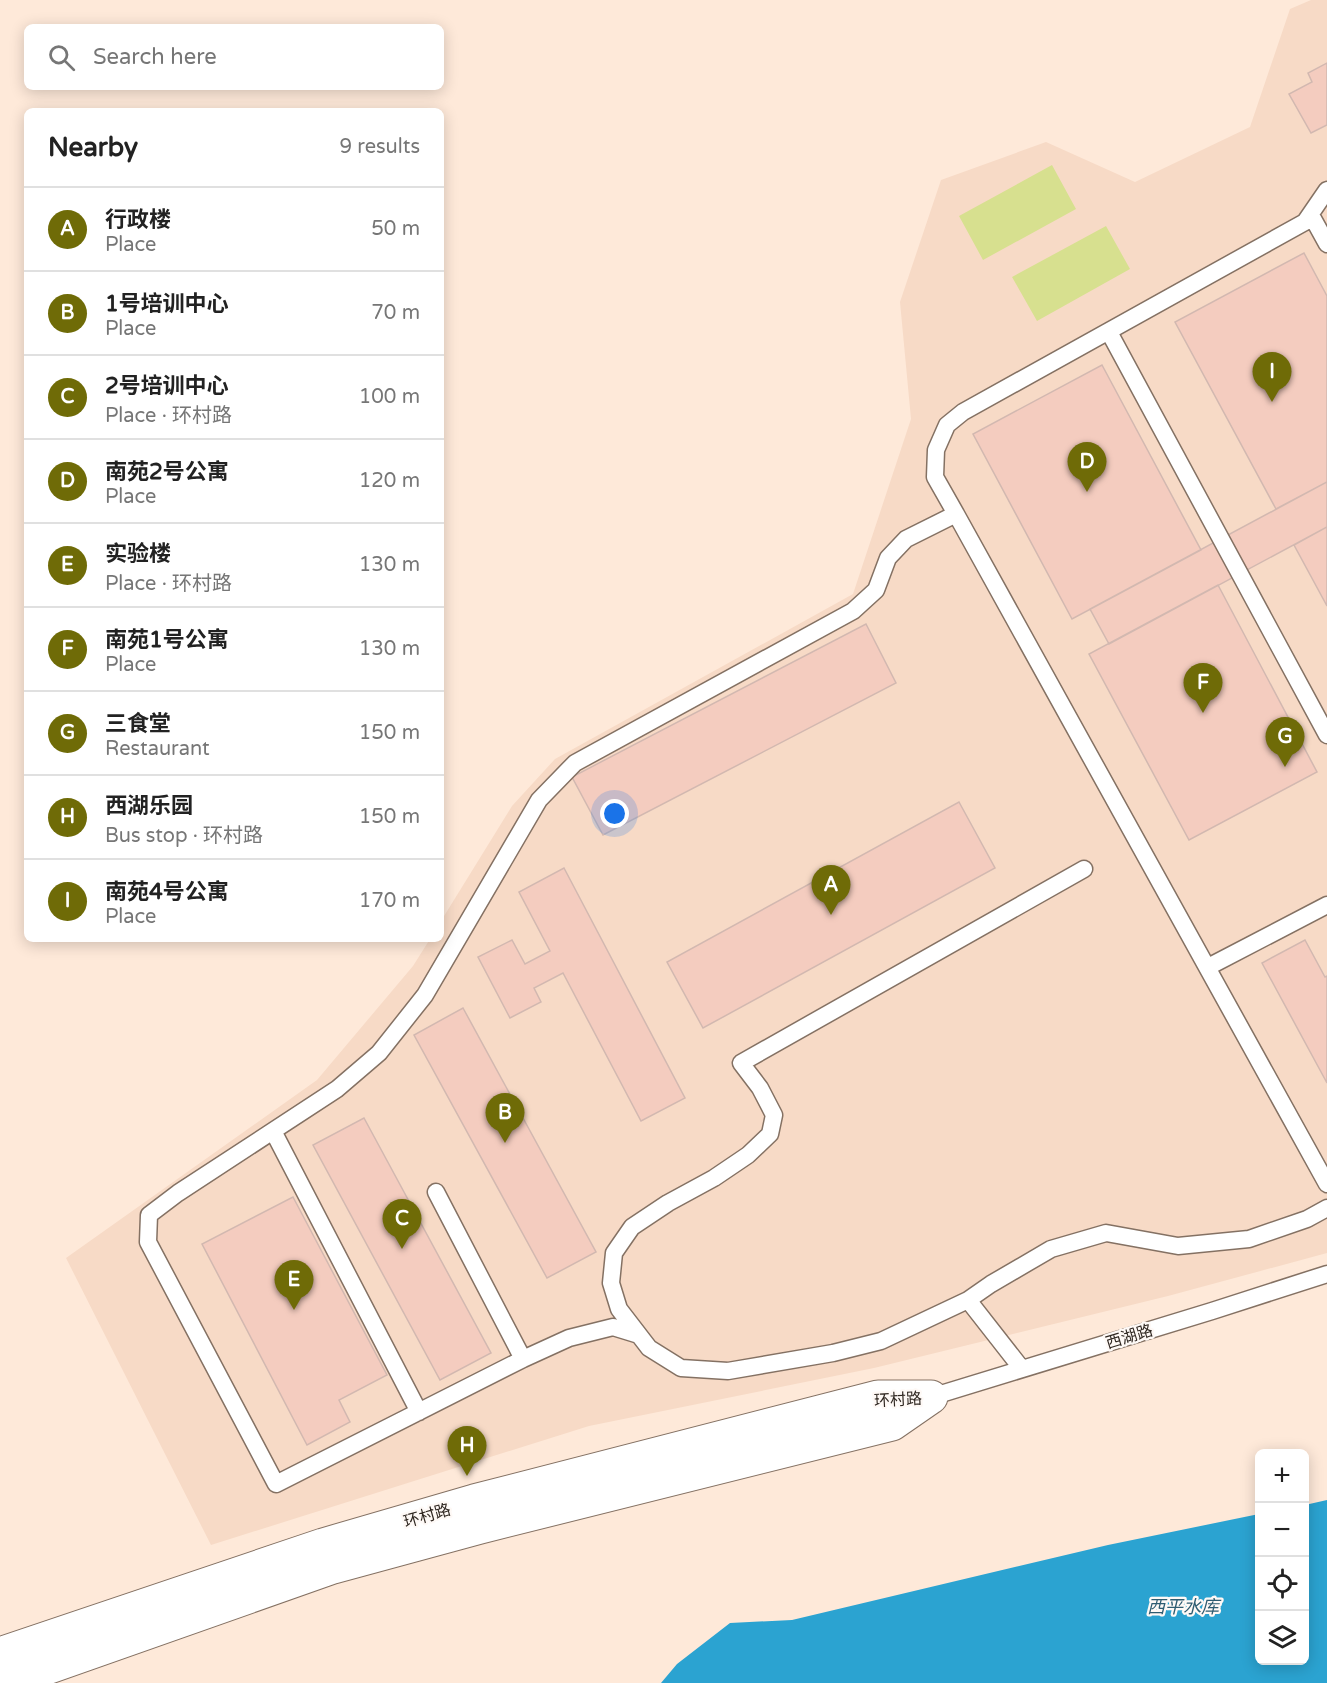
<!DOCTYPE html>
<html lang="en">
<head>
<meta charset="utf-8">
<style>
  :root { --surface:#fff; --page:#f6f6f6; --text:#222; --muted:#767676; --line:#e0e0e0; --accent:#6f6b07 }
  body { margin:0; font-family:"Varela Round","Noto Sans SC",sans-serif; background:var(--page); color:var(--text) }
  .controls { position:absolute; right:18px; bottom:18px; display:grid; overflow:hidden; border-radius:9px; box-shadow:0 3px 15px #0003 }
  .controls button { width:54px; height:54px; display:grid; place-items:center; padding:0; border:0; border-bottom:2px solid var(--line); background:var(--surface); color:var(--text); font:30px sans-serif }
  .you { position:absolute; left:615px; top:814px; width:21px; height:21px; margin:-15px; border:4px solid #fff; border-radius:50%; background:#1a73e8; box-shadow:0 0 0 9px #1a73e833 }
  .badge { display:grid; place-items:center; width:39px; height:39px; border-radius:50%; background:var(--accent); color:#fff; font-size:20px; font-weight:700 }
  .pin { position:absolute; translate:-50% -50px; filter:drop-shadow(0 2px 3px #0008) }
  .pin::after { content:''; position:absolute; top:32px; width:21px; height:18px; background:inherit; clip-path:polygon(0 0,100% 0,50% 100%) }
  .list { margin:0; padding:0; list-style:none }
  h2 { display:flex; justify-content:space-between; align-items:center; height:78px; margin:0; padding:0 24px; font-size:26px }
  h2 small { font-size:20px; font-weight:400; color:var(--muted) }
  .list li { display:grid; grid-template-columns:39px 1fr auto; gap:18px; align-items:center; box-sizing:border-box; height:84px; padding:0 24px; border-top:2px solid var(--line) }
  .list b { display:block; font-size:22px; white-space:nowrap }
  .list p { margin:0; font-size:20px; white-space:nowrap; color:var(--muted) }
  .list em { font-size:20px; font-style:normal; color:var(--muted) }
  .icon { flex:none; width:33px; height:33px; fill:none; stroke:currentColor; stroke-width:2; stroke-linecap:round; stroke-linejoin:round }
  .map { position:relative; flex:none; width:1327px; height:1683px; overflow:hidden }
  .search { position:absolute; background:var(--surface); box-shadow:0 3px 15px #0003; left:24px; top:24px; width:420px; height:66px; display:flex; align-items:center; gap:15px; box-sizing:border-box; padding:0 21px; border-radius:9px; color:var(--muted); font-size:22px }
  .panel { position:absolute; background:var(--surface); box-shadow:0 3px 15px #0003; left:24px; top:108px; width:420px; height:834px; border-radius:9px }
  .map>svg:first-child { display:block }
</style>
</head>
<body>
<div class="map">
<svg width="1327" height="1683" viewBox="0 0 1327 1683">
  <rect width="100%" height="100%" fill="#fee9d9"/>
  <path fill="#f7dac6" d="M1311 0H1327V1253L1168 1296 874 1368 589 1426 211 1545 66 1258 317 1080 413 966 430 939H441V921L512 806 555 759 853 594 911 419 900 302 941 180 1046 142 1135 182 1250 127 1290 9Z"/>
  <path fill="#d7e08f" d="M1052 165 1076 209 983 260 959 216Z
    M1106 226 1130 269 1037 321 1012 277Z"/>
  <path fill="#2ba3d1" d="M1327 1500V1683H661L677 1664 730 1623 792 1620 1108 1545 1259 1514 1260 1660H1304L1305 1505Z"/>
  <path fill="#f4ccbf" stroke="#d2b8b0" stroke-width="1.5" d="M1327 63V125L1311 133 1289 94 1312 82 1308 73Z
    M1304 253 1327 296V482L1276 509 1175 322Z
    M1102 365 1201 550 1072 619 973 434Z
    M1327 482V527L1109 644 1090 609Z
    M1327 527V606L1294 545Z
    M1218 585 1317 772 1189 840 1089 654Z
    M866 624 896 683 603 835 572 777Z
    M959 802 995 868 703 1028 667 962Z
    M564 868 685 1098 641 1121 563 973 534 988 541 1002 510 1018 478 957 512 940 525 964 550 951 519 892Z
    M1305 940 1325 977 1327 976V1083L1262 963Z
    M463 1008 596 1252 547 1278 414 1035Z
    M364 1118 491 1353 440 1380 313 1145Z
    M293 1197 387 1375 339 1400 350 1422 307 1445 202 1244Z"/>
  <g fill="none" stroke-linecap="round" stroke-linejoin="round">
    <defs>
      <path id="lane" d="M1311 215 1327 244
        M1109 332 1327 735
        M956 514 1327 1184
        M1208 967 1327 905
        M273 1131 419 1412
        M436 1192 523 1359
        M968 1300 881 1341 833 1353 728 1371 681 1368 649 1348 619 1309 611 1283 614 1253 632 1227 668 1203 714 1178 748 1155 770 1134 774 1115 760 1088 741 1063 1084 869
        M639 1335 613 1327 569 1338 523 1359 276 1484 148 1242 149 1215 178 1193 337 1089 379 1053 425 995 539 800 575 763 853 611 876 590 888 558 906 539 956 514 935 477 936 450 947 425 963 412 1305 222 1327 190
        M1022 1369 968 1300 991 1284 1051 1249 1106 1233 1178 1246 1249 1239 1307 1219 1327 1208
        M931 1397 1212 1311 1327 1274"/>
      <path id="secondary" d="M0 1654 323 1545 474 1501 878 1397H931
        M4 1683 333 1567 480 1527 892 1424 931 1397"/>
    </defs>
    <use href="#lane" stroke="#847163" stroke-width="19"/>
    <use href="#secondary" stroke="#847163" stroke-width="35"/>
    <use href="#lane" stroke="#fff" stroke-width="16"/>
    <use href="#secondary" stroke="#fff" stroke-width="33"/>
  </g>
  <g text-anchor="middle" stroke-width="4.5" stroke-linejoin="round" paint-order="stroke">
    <g font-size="16" fill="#2f2721" stroke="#fef9f6">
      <text transform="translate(1129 1336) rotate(-17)" y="6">西湖路</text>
      <text transform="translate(898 1399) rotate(-3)" y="6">环村路</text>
      <text transform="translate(427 1515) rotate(-16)" y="6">环村路</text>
    </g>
    <g font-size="18" font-style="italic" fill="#2e5c71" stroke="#fef9f6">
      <text x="1183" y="1613">西平水库</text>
    </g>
  </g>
</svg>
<div class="controls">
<button>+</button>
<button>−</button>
<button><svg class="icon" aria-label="locate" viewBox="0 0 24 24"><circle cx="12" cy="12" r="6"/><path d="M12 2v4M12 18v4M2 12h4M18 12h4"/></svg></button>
<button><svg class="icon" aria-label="layers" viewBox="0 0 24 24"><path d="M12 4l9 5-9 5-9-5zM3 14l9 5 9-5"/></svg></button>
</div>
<div class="you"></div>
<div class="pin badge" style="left:831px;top:915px">A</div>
<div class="pin badge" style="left:505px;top:1143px">B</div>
<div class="pin badge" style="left:402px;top:1249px">C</div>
<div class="pin badge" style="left:1087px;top:492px">D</div>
<div class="pin badge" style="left:294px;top:1310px">E</div>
<div class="pin badge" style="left:1203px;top:713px">F</div>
<div class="pin badge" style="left:1285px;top:767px">G</div>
<div class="pin badge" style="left:467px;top:1476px">H</div>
<div class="pin badge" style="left:1272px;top:402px">I</div>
<div class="search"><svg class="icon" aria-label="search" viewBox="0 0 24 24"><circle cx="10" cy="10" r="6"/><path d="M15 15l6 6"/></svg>Search here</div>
<section class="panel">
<h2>Nearby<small>9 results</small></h2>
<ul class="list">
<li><span class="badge">A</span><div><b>行政楼</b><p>Place</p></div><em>50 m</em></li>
<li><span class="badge">B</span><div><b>1号培训中心</b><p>Place</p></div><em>70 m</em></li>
<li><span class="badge">C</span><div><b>2号培训中心</b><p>Place · 环村路</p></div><em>100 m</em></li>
<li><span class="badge">D</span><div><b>南苑2号公寓</b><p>Place</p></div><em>120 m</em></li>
<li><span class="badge">E</span><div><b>实验楼</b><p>Place · 环村路</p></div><em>130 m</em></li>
<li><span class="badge">F</span><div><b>南苑1号公寓</b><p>Place</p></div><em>130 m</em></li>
<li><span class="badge">G</span><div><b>三食堂</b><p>Restaurant</p></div><em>150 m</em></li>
<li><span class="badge">H</span><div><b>西湖乐园</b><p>Bus stop · 环村路</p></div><em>150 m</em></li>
<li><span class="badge">I</span><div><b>南苑4号公寓</b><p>Place</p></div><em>170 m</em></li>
</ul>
</section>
</div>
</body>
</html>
